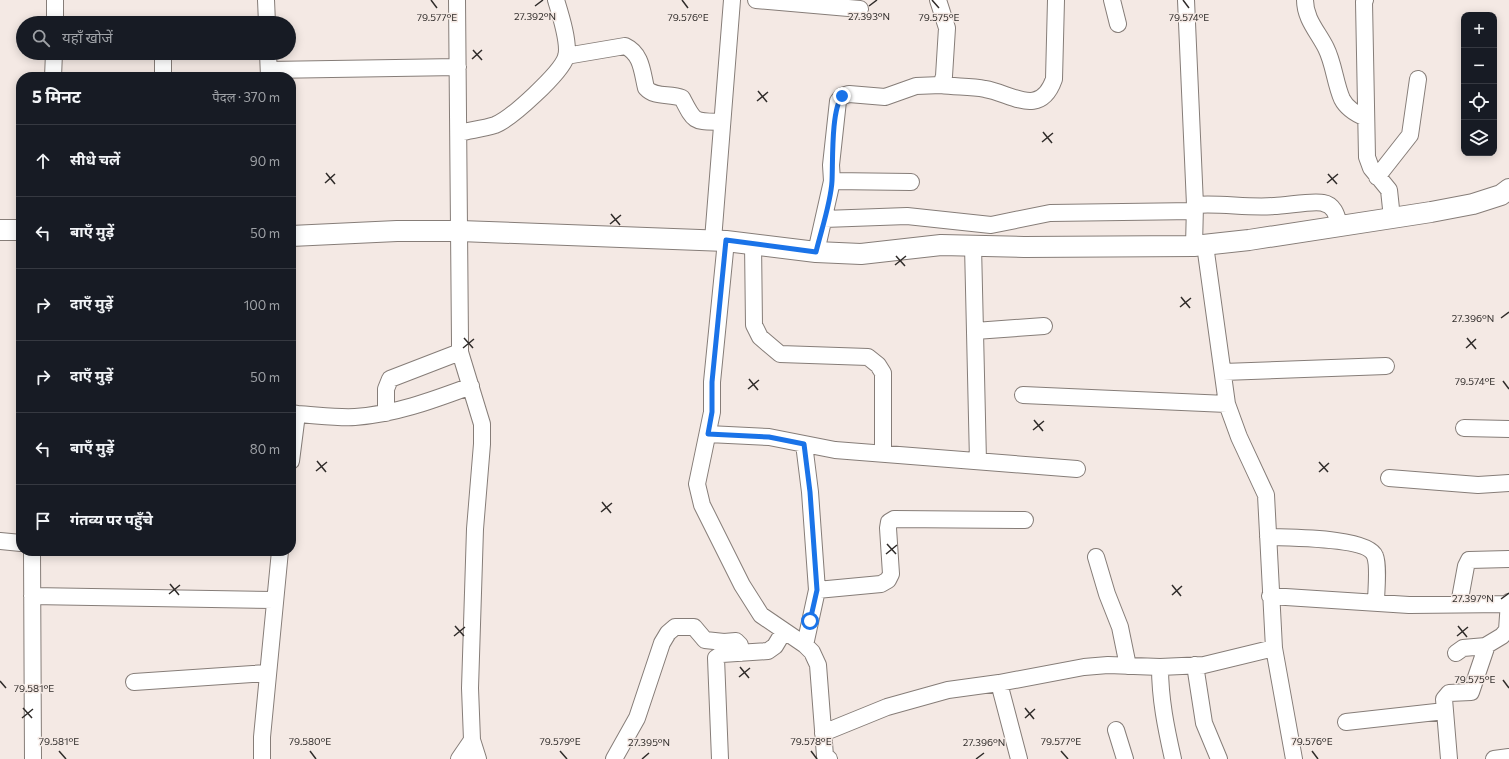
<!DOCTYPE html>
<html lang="hi">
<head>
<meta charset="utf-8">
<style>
  :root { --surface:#171b24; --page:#242831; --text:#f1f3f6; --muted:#9ea1a6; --line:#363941 }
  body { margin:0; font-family:Commissioner,"Noto Sans Devanagari",sans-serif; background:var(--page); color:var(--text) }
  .controls { position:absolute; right:12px; top:12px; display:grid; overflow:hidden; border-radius:8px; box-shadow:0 2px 10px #0003 }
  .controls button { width:36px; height:36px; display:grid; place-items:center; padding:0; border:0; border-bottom:1px solid var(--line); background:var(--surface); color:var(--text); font:20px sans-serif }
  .stop { position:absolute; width:12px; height:12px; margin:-9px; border:3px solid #1a73e8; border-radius:50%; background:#fff }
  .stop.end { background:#1a73e8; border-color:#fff; box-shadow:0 1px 4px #0008 }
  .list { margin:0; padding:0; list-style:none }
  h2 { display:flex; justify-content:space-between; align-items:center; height:52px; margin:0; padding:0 16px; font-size:17px }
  h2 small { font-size:13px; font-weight:400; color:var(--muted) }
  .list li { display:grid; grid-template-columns:26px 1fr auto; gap:12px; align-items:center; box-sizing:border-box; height:72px; padding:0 16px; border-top:1px solid var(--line) }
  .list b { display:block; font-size:15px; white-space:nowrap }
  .list em { font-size:13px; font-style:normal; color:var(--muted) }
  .icon { flex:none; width:22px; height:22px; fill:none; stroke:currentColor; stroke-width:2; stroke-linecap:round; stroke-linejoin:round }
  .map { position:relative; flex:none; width:1509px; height:759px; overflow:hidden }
  .search { position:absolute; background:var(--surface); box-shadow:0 2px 10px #0003; left:16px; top:16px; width:280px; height:44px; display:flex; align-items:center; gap:10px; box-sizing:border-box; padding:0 14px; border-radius:22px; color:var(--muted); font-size:15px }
  .panel { position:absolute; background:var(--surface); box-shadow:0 2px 10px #0003; left:16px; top:72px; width:280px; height:484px; border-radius:16px }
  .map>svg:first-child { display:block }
</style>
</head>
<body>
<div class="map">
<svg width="1509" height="759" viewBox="0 0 1509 759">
  <rect width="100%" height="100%" fill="#f4e9e4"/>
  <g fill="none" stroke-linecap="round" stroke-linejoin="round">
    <defs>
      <path id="minor" d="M266 0 267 23
        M457 0 460 342V352L482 424V444L475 529 470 688 472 740 478 759
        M756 0 860 9
        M1112 0 1118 24
        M1186 0 1195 205 1194 246
        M1305 0C1305 19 1318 32 1326 48 1334 64 1335 83 1342 99 1347 109 1356 114 1366 118
        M1365 0 1364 2 1367 157 1371 168 1389 190 1392 218
        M55 23V0
        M268 53 269 77
        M566 56 625 46C642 54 642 72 646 88 655 98 670 93 682 98 695 123 693 121 721 122
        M269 70 458 67
        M53 77 54 53
        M163 77V60
        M941 85C956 87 971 86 985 89 1011 93 1040 119 1054 79L1056 0
        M459 133C470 130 483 129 495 125 511 119 561 73 566 57 570 44 560 13 556 0
        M1377 177 1410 135 1418 79
        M832 181 911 182
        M1195 205C1221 203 1248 208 1274 206 1286 206 1314 200 1323 203 1335 205 1337 217 1340 227
        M824 219 907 216 991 225 1050 213 1195 211
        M713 240 732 0
        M726 241 712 382V412L697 484 702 505 742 585 761 615 805 645 812 652 818 665 825 756 829 759
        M753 243 754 325 760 337 780 354 868 357 878 365 883 373V454
        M1205 245 1227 404 1239 437 1266 495 1274 648 1294 759
        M973 246 978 461
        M816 252 832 181 831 165 838 101 842 96 849 94 885 97 916 86 941 85 944 76 947 28 938 0
        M975 331 1044 326
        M1223 372 1386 366
        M1023 395 1227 404
        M291 413 297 414 291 461
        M386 413V389L390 379 460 352
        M297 414C316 415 336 418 355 417 396 414 433 400 471 386
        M1464 428 1509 429
        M708 434 769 437 835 450 1077 469
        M804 444 810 492 817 590 805 645
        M1389 478 1478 485 1509 483
        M1268 537C1288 538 1368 537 1375 556 1379 566 1376 591 1376 603
        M0 541 21 543
        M32 551 33 759
        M1096 557 1107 594 1120 627 1128 666
        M817 590 881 584 888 580 891 574 888 528 889 522 894 519 1025 520
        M32 596 274 600
        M1270 596 1409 605 1508 604
        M1459 604 1466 566 1469 560 1509 559
        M1456 653 1463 648 1486 646
        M1195 665 1204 723 1219 759
        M1160 667C1160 699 1166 728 1173 759
        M134 682 267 673
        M999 683 1019 759
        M1346 722 1445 711
        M1116 730 1125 759
        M823 733 887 707 948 690 999 683 1084 667 1108 665 1160 667 1204 665 1274 648
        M262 759V737L280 551
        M459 759 472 740
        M614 759 637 718 662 643 668 633 675 627H694L705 640 724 642 736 641 740 645 741 653
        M720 759 716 658 722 654 768 651 775 646 784 631
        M1449 759 1444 699 1449 693 1471 692 1487 645 1502 636 1507 630 1509 602
        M1494 759 1509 757"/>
      <path id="major" d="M0 230H21
        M291 236 397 231H460L726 241 816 252 861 254 941 245 1024 247 1194 246 1249 240 1431 212 1473 204 1501 195 1509 189"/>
    </defs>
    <use href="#minor" stroke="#867d78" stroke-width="18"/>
    <use href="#major" stroke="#867d78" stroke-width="22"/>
    <use href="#minor" stroke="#fff" stroke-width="16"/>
    <use href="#major" stroke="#fff" stroke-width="20"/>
  </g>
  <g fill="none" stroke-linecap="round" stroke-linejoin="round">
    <path stroke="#1a73e8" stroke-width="5" d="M810 621 817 590 810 492 804 444 769 437 708 434 712 412V382L726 240 816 252C821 231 831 202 832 181 833 161 831 111 842 96"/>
  </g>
  <path fill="none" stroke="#302c2a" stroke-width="1.5" d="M431 0 437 8M682 0 688 8M932 0 939 8M1183 0 1189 8M535 6 543 0M869 6 877 0M473 50 482 60M472 59 482 50M758 91 767 102M757 101 768 92M1043 132 1052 143M1042 142 1053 133M326 173 335 184M1328 174 1337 184M325 183 335 174M1327 183 1338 174M611 214 620 225M610 224 621 215M896 256 905 266M895 265 906 256M1181 297 1190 308M1180 307 1191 298M1501 318 1509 312M464 338 473 348M1467 338 1476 349M463 348 474 339M1466 348 1476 339M749 379 758 390M1503 381 1509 389M748 389 759 380M1034 420 1043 431M1033 430 1044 421M317 461 326 472M1319 462 1328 472M316 471 327 462M1319 472 1329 463M602 502 611 513M601 512 612 503M887 544 896 554M886 554 897 545M170 584 179 595M1172 585 1181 596M169 594 180 585M1172 595 1182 586M1501 599 1509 593M455 626 464 636M1458 626 1467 637M454 636 465 627M1457 636 1468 627M740 667 749 678M739 677 750 668M1503 680 1509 688M0 681 6 688M23 708 32 718M1025 708 1034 719M22 718 33 709M1025 718 1035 709M59 751 66 759M310 751 316 759M560 751 567 759M811 751 817 759M1061 751 1068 759M1312 751 1318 759M642 759 649 753M976 759 984 753"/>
  <g font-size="10" text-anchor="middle" fill="#302c2a" stroke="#f4e9e4" stroke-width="3" stroke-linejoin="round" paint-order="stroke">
    <text x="535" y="20">27.392°N</text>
    <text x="869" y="20">27.393°N</text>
    <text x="1189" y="21">79.574°E</text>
    <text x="437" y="21">79.577°E</text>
    <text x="688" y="21">79.576°E</text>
    <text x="939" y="21">79.575°E</text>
    <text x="1473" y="322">27.396°N</text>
    <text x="1475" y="385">79.574°E</text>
    <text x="1473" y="602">27.397°N</text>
    <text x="1475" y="683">79.575°E</text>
    <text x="34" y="692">79.581°E</text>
    <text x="59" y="745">79.581°E</text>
    <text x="310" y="745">79.580°E</text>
    <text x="560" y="745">79.579°E</text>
    <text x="811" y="745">79.578°E</text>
    <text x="1061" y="745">79.577°E</text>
    <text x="1312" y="745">79.576°E</text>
    <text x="649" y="746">27.395°N</text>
    <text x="984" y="746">27.396°N</text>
  </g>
</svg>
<div class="controls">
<button>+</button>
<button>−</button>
<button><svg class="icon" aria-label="locate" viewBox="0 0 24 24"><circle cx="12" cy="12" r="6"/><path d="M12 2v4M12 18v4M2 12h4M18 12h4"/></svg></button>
<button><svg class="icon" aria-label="layers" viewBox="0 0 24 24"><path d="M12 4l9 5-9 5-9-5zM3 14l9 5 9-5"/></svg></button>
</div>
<div class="stop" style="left:810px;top:621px"></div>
<div class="stop end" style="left:842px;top:96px"></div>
<div class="search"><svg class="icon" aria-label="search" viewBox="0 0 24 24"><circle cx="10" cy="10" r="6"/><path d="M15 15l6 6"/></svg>यहाँ खोजें</div>
<section class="panel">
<h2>5 मिनट<small>पैदल · 370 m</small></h2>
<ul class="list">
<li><svg class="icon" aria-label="ahead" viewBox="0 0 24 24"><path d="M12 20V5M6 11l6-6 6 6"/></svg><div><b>सीधे चलें</b></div><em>90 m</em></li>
<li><svg class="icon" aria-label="left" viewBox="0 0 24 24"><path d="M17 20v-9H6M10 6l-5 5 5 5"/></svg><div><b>बाएँ मुड़ें</b></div><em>50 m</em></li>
<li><svg class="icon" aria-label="right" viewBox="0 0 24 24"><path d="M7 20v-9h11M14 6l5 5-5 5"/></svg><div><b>दाएँ मुड़ें</b></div><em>100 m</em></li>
<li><svg class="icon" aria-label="right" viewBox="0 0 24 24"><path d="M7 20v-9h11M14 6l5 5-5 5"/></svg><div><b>दाएँ मुड़ें</b></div><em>50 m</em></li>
<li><svg class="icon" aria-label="left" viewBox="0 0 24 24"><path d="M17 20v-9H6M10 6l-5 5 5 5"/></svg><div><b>बाएँ मुड़ें</b></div><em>80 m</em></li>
<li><svg class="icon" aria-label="arrive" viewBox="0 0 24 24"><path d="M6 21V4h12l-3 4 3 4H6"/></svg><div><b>गंतव्य पर पहुँचे</b></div></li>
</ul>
</section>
</div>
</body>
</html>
